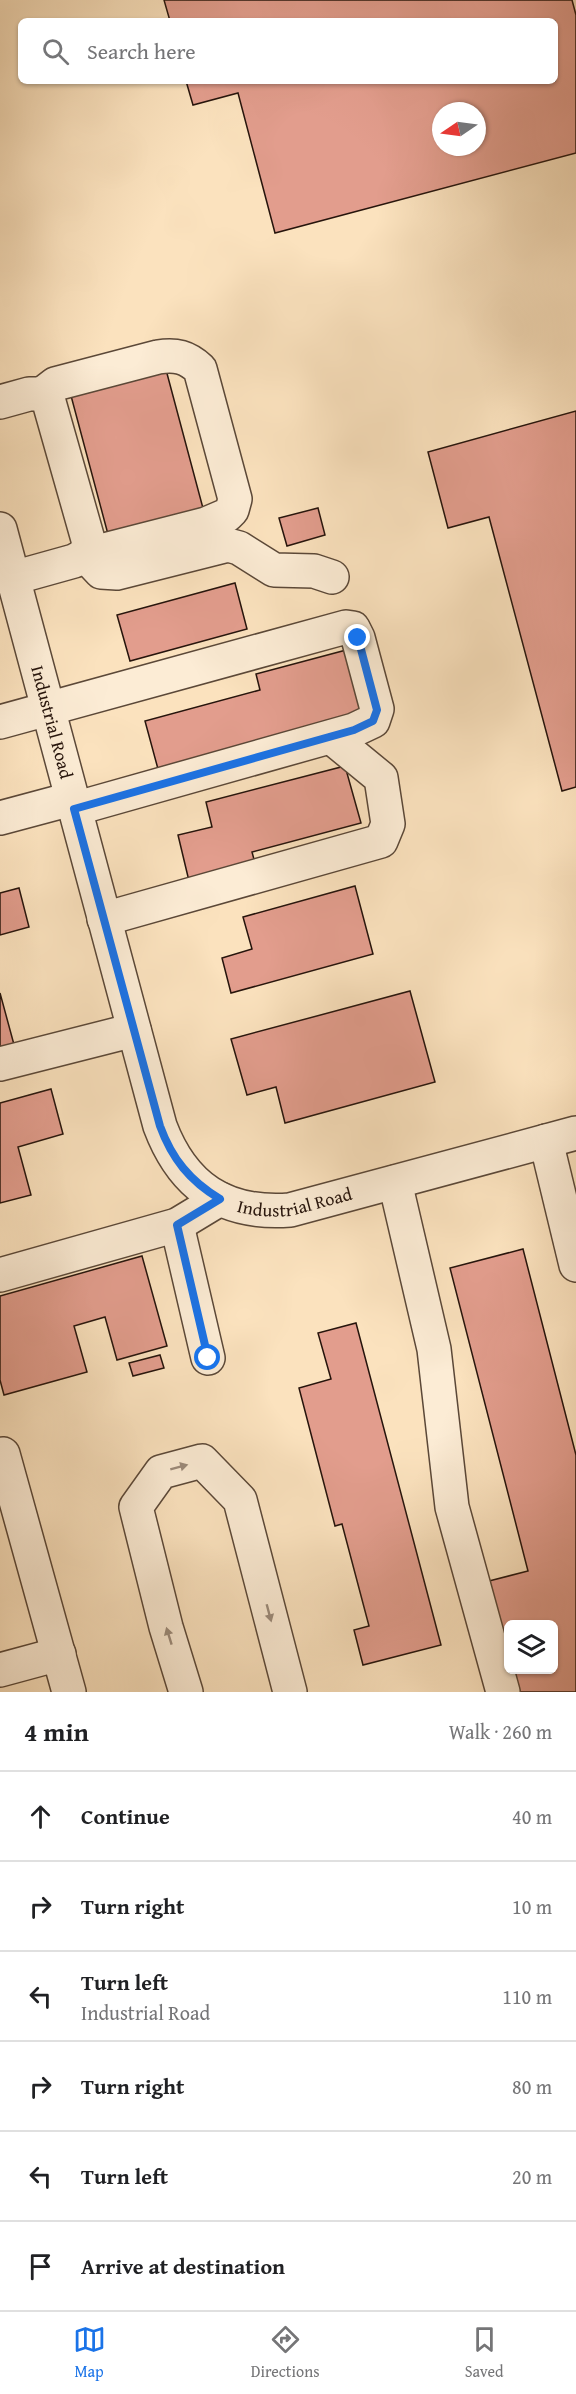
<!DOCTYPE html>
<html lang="en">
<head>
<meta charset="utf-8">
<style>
  :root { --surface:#fff; --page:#f6f6f6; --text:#202124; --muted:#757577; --line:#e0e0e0; --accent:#1a73e8 }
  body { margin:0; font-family:"Gentium Book Plus",serif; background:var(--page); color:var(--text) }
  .controls { position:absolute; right:18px; bottom:18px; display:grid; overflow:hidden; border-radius:9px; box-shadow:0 2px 4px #0004 }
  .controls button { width:54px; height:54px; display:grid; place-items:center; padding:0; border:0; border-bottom:2px solid var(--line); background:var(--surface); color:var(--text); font:30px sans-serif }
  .compass { position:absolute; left:432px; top:102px; width:54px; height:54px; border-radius:50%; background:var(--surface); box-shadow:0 2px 4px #0004; rotate:257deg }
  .stop { position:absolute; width:18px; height:18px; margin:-14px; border:4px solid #1a73e8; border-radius:50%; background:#fff }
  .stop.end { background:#1a73e8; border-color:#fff; box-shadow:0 2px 6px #0008 }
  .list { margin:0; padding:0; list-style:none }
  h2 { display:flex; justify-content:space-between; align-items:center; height:78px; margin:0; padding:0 24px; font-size:26px }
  h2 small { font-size:20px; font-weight:400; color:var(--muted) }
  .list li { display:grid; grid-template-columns:39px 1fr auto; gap:18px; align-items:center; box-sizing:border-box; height:90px; padding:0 24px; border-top:2px solid var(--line) }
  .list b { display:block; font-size:22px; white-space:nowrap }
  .list p { margin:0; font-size:20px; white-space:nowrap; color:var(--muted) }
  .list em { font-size:20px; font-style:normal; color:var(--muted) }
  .icon { flex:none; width:33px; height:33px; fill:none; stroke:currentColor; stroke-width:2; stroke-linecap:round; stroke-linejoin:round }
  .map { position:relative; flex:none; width:576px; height:1692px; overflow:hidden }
  .search { position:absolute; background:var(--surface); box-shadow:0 2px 4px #0004; left:18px; right:18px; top:18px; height:66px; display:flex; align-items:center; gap:15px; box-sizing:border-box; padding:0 21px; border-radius:9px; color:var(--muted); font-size:22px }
  .sheet { height:618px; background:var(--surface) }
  nav { display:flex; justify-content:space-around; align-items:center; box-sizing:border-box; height:84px; border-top:2px solid var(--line); background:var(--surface); font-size:16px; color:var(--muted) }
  nav a { display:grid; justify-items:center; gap:3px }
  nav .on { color:var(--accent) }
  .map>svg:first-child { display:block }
</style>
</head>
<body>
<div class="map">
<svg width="576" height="1692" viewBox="0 0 576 1692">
  <rect width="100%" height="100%" fill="#fbe2be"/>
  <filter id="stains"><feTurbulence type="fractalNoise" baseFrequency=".00333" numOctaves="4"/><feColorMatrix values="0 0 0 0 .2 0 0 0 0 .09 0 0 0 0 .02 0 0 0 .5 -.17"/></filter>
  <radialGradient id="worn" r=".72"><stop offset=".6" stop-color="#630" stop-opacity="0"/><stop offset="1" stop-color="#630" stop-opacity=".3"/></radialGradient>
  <path fill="#e29d8d" stroke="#26140c" stroke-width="1.5" fill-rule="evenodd" d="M164 0H572L576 15V153L275 233 238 93 193 105 186 81H555V21H170ZM441 111H477V147H441Z
    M165 366 204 512 109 538 70 392Z
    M576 411V787L562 791 489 517 448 528 428 452Z
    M318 508 325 535 287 546 279 518Z
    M235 583 247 629 130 661 117 615Z
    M350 649 367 713 158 769 145 721 260 690 256 674Z
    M345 766 361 823 252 852 255 863 189 881 178 835 212 827 206 802Z
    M355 886 373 954 231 993 222 958 252 949 243 917Z
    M19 888 29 927 0 935V893Z
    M410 991 435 1082 285 1123 276 1087 247 1095 231 1039Z
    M0 993 16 1052 0 1056Z
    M51 1089 63 1134 18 1147 31 1195 0 1203V1103Z
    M523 1249 576 1455V1692H514L485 1582 528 1571 450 1268ZM508 1624H554V1670H508Z
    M142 1256 167 1346 117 1360 105 1317 74 1326 87 1372 4 1395 0 1380V1296Z
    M356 1323 441 1645 363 1665 354 1630 369 1626 342 1524 335 1526 299 1388 331 1379 318 1333Z
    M160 1355 164 1368 133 1376 129 1363Z"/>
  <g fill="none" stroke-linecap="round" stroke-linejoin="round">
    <defs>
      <g id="minor">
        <path d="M42 394 55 384 158 357C176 354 187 357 200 369L235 499 232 510 227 515 206 524 85 555 101 572 117 573 228 545 239 548 274 570 314 571 332 577"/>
        <path d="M0 402 29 394H42L49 402 89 543 85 555 74 561 13 578"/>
        <path id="s1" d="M0 529 160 1126C183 1187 225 1215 290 1210L576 1133"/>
        <path d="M0 722 346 627 353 628 358 638 377 709 373 721 354 730 74 809"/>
        <path d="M0 818 71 799"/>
        <path d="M104 919 381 841 388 824 381 778 331 737"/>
        <path d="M0 1064 134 1030"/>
        <path d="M546 1141 576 1265"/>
        <path d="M395 1182 434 1349 452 1507 503 1692"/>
        <path d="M177 1225 208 1358"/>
        <path d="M0 1275 177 1225 220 1199"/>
        <path d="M0 1455 3 1454 69 1692"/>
        <path d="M0 1670 59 1654"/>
        <path d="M186 1692 166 1627 136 1507 161 1472 202 1461 240 1500 290 1692"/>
      </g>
    </defs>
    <use href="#minor" stroke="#5b4838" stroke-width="36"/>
    <use href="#minor" stroke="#fcecd5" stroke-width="33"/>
  </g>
  <defs><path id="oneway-solid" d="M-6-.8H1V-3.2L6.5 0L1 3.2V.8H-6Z" transform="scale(1.5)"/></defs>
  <g fill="#9c8b7b">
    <use href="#oneway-solid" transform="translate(179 1467) rotate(-15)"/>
    <use href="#oneway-solid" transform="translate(269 1613) rotate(75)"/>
    <use href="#oneway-solid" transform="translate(169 1636) rotate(-107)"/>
  </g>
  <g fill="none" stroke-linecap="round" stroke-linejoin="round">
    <path stroke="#1a73e8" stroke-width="8" d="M208 1358 177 1225 220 1199C190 1181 172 1159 160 1126L74 809 354 730 373 721 377 710 358 638"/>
  </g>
  <g text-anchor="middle" stroke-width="4.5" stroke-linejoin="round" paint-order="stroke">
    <g font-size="18" fill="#26140c" stroke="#fcecd5">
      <text dy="6" stroke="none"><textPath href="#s1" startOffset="200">Industrial Road</textPath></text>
      <text dy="6" stroke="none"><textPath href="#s1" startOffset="792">Industrial Road</textPath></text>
    </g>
  </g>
  <rect width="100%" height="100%" filter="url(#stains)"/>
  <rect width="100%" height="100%" fill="url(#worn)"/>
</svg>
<div class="controls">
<button><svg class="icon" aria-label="layers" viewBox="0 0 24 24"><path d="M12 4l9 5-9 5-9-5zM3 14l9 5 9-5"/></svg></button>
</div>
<svg class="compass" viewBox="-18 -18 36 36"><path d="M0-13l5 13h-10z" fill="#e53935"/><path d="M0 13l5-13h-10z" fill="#757577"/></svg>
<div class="stop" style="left:208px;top:1358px"></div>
<div class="stop end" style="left:358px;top:638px"></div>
<div class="search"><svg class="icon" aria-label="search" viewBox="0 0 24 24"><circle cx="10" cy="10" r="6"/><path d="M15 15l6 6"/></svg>Search here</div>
</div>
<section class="sheet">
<h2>4 min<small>Walk · 260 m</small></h2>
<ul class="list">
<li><svg class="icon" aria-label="ahead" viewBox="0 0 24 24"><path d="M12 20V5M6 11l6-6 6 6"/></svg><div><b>Continue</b></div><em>40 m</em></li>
<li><svg class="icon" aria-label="right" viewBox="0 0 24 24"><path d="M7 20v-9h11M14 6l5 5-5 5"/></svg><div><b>Turn right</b></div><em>10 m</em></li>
<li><svg class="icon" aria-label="left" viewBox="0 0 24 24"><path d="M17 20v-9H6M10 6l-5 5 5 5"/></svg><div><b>Turn left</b><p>Industrial Road</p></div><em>110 m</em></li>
<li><svg class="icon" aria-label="right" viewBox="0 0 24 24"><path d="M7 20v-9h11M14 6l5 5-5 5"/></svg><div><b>Turn right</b></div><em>80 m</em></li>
<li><svg class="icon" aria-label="left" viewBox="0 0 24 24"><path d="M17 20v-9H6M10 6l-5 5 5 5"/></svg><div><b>Turn left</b></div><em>20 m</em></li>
<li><svg class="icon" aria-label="arrive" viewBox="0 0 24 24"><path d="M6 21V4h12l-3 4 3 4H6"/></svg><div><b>Arrive at destination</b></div></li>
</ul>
</section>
<nav>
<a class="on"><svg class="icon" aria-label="map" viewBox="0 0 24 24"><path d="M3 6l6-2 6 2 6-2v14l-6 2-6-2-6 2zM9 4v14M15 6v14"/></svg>Map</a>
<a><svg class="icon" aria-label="directions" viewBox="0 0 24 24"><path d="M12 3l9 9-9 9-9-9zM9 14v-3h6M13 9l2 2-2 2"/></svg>Directions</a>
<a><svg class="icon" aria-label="saved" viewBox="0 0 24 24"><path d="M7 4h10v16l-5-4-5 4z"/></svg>Saved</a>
</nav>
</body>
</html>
